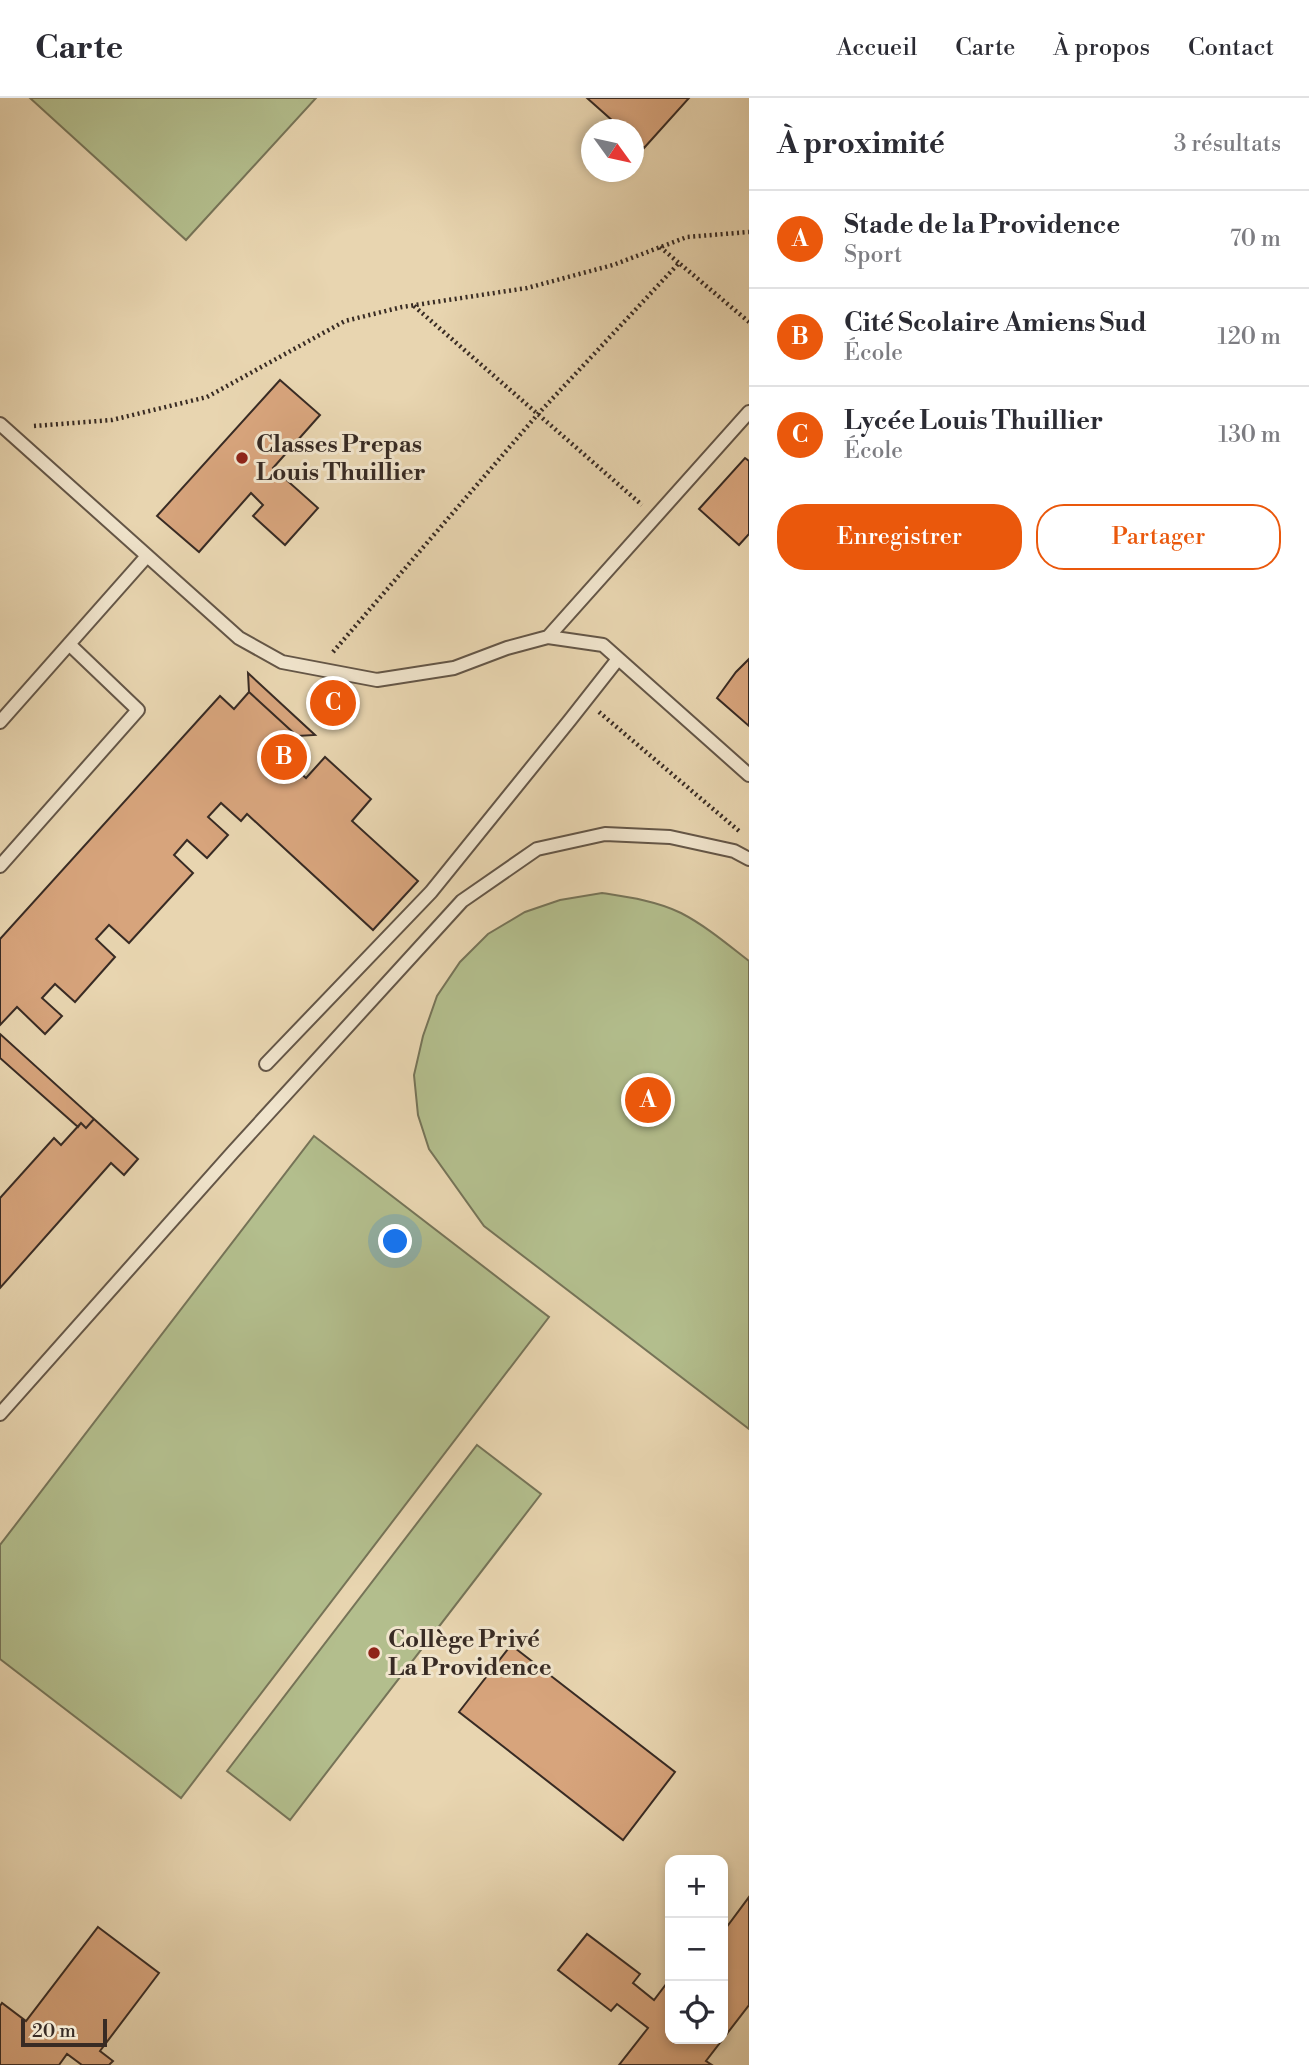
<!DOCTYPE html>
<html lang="fr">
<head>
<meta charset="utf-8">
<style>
  :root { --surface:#fff; --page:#f7f7f7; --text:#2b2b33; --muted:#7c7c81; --line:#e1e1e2; --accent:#ea580c }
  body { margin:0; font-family:"Libre Bodoni",serif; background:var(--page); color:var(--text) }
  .controls { position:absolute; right:21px; bottom:21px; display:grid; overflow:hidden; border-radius:14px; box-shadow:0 4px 10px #0003 }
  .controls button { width:63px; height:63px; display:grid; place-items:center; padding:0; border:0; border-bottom:2px solid var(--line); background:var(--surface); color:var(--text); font:35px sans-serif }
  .compass { position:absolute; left:581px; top:21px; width:63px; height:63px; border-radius:50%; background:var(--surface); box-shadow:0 4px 10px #0003; rotate:123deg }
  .scale { position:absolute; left:21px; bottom:18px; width:86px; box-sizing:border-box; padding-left:7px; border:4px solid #382b24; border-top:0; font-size:19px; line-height:24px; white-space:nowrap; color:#382b24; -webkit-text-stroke:5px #f0e4cc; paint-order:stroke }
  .you { position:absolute; left:396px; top:1144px; width:24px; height:24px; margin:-18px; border:5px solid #fff; border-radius:50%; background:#1a73e8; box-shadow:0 0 0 10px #1a73e833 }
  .badge { display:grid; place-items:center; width:46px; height:46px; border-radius:50%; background:var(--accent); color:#fff; font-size:23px; font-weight:700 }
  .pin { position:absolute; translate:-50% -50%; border:4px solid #fff; box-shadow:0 2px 7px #0006 }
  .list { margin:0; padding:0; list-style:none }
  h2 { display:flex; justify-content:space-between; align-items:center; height:91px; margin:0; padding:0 28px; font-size:30px }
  h2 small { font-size:23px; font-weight:400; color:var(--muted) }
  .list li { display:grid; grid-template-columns:46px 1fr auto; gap:21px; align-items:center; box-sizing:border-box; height:98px; padding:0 28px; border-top:2px solid var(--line) }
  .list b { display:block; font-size:26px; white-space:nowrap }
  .list p { margin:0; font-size:23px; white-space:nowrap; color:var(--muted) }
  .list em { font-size:23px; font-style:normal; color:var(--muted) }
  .actions { display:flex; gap:14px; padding:21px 28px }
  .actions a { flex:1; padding:16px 0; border:2px solid var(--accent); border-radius:28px; text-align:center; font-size:24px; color:var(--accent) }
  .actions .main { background:var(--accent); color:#fff }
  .icon { flex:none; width:38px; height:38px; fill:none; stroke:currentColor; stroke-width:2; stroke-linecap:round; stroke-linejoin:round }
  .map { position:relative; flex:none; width:749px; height:1967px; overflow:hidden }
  header { display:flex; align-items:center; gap:42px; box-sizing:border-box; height:98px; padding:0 35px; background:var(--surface); border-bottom:2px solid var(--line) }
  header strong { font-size:33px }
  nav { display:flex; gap:38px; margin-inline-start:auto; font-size:24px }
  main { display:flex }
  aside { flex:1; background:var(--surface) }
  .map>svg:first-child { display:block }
</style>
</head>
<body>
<header>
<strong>Carte</strong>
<nav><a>Accueil</a><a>Carte</a><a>À propos</a><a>Contact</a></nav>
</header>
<main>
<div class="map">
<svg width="749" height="1967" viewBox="0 0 749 1967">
  <rect width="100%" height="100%" fill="#e8d5b0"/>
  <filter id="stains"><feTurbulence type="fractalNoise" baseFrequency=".00286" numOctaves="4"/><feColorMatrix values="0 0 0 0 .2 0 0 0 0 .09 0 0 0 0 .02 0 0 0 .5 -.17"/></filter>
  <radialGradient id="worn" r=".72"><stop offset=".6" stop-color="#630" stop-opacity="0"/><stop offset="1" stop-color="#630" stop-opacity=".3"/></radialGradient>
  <path fill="#b3be8d" stroke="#767458" stroke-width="2" d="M30 0H316L186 142Z
    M602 795C628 799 657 803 681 815 706 828 727 846 749 863V1331L484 1128 429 1051 418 1017 414 977 423 938 437 898 460 864 488 836 525 814 560 802Z
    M314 1038 549 1219 181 1700 0 1561V1447Z
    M477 1347 541 1396 290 1722 227 1673Z"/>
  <path fill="#d7a47c" stroke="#382b24" stroke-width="2" d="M587 0H689L644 50 634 41V32H623Z
    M280 282 320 317 273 370 318 410 285 447 253 418 263 407 251 395 199 454 157 418Z
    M745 360 749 363V436L739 447 699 411Z
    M749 561V628L717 600 736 574Z
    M248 575 315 637 297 638 249 594Z
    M249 594 297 638 280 657 306 680 325 659 371 701 352 723 418 783 373 832 247 716 241 723 221 705 208 719 228 737 207 760 187 742 174 757 193 775 129 845 109 827 96 841 115 859 75 904 55 886 42 900 62 918 45 936 17 909 0 927V841L220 598 234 611Z
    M0 936 94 1021 86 1030 81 1025 78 1029 0 960Z
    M94 1021 138 1061 124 1077 111 1065 0 1190V1100L54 1040 61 1047 81 1025 86 1030Z
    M511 1547 675 1674 623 1742 459 1614Z
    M749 1799V1907L706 1963 712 1967H619L648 1930 617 1906 611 1913 558 1872 587 1836 640 1876 633 1885 654 1902 670 1881V1941H723V1834Z
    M98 1829 159 1875 100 1953 113 1963 109 1967H82L67 1956 59 1967H0V1908L2 1905 26 1923Z"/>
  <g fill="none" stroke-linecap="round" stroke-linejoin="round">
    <defs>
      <path id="service" d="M0 326 239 540 282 564 377 582 454 570 507 550 548 539 603 547 749 677
        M548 539 749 314
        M0 624 147 458
        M0 768 138 612 69 546
        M266 966 431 794 570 622 618 561
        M0 1316 233 1054 462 803 537 751 605 736 670 739 734 753 749 761"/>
    </defs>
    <use href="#service" stroke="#645647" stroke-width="16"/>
    <path stroke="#382b24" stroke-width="4.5" stroke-dasharray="2 3.5" stroke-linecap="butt" d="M660 149 679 165
      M414 208 642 407
      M34 328 112 322 207 299 345 223 402 209 527 190 613 167 687 139 749 134
      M333 554 538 316 679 165 749 224
      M599 614 739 733"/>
    <use href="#service" stroke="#f0e4cc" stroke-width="12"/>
  </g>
  <g fill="#8f2418" stroke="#f0e4cc" stroke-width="2.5">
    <circle cx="242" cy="360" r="7"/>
    <circle cx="374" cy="1555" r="7"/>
  </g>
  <g text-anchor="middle" stroke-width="6" stroke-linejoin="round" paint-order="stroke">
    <g font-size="24" font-weight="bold" fill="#382b24" stroke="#f0e4cc" text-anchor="start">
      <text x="256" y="354">Classes Prepas<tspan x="256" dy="28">Louis Thuillier</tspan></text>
      <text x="388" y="1549">Collège Privé<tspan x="388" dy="28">La Providence</tspan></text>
    </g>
  </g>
  <rect width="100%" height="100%" filter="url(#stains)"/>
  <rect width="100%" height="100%" fill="url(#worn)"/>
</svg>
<div class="controls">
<button>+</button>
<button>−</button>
<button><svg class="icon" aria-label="locate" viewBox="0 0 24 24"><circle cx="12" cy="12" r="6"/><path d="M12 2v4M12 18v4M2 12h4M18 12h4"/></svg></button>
</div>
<svg class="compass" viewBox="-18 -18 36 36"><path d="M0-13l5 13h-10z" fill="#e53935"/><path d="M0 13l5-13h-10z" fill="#7c7c81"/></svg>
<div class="scale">20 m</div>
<div class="you"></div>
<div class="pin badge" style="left:648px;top:1002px">A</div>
<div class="pin badge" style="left:284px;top:659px">B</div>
<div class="pin badge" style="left:333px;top:605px">C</div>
</div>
<aside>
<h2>À proximité<small>3 résultats</small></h2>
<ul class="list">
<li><span class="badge">A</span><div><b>Stade de la Providence</b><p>Sport</p></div><em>70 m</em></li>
<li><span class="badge">B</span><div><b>Cité Scolaire Amiens Sud</b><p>École</p></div><em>120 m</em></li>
<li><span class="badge">C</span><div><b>Lycée Louis Thuillier</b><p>École</p></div><em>130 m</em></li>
</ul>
<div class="actions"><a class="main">Enregistrer</a><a>Partager</a></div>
</aside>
</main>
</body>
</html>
